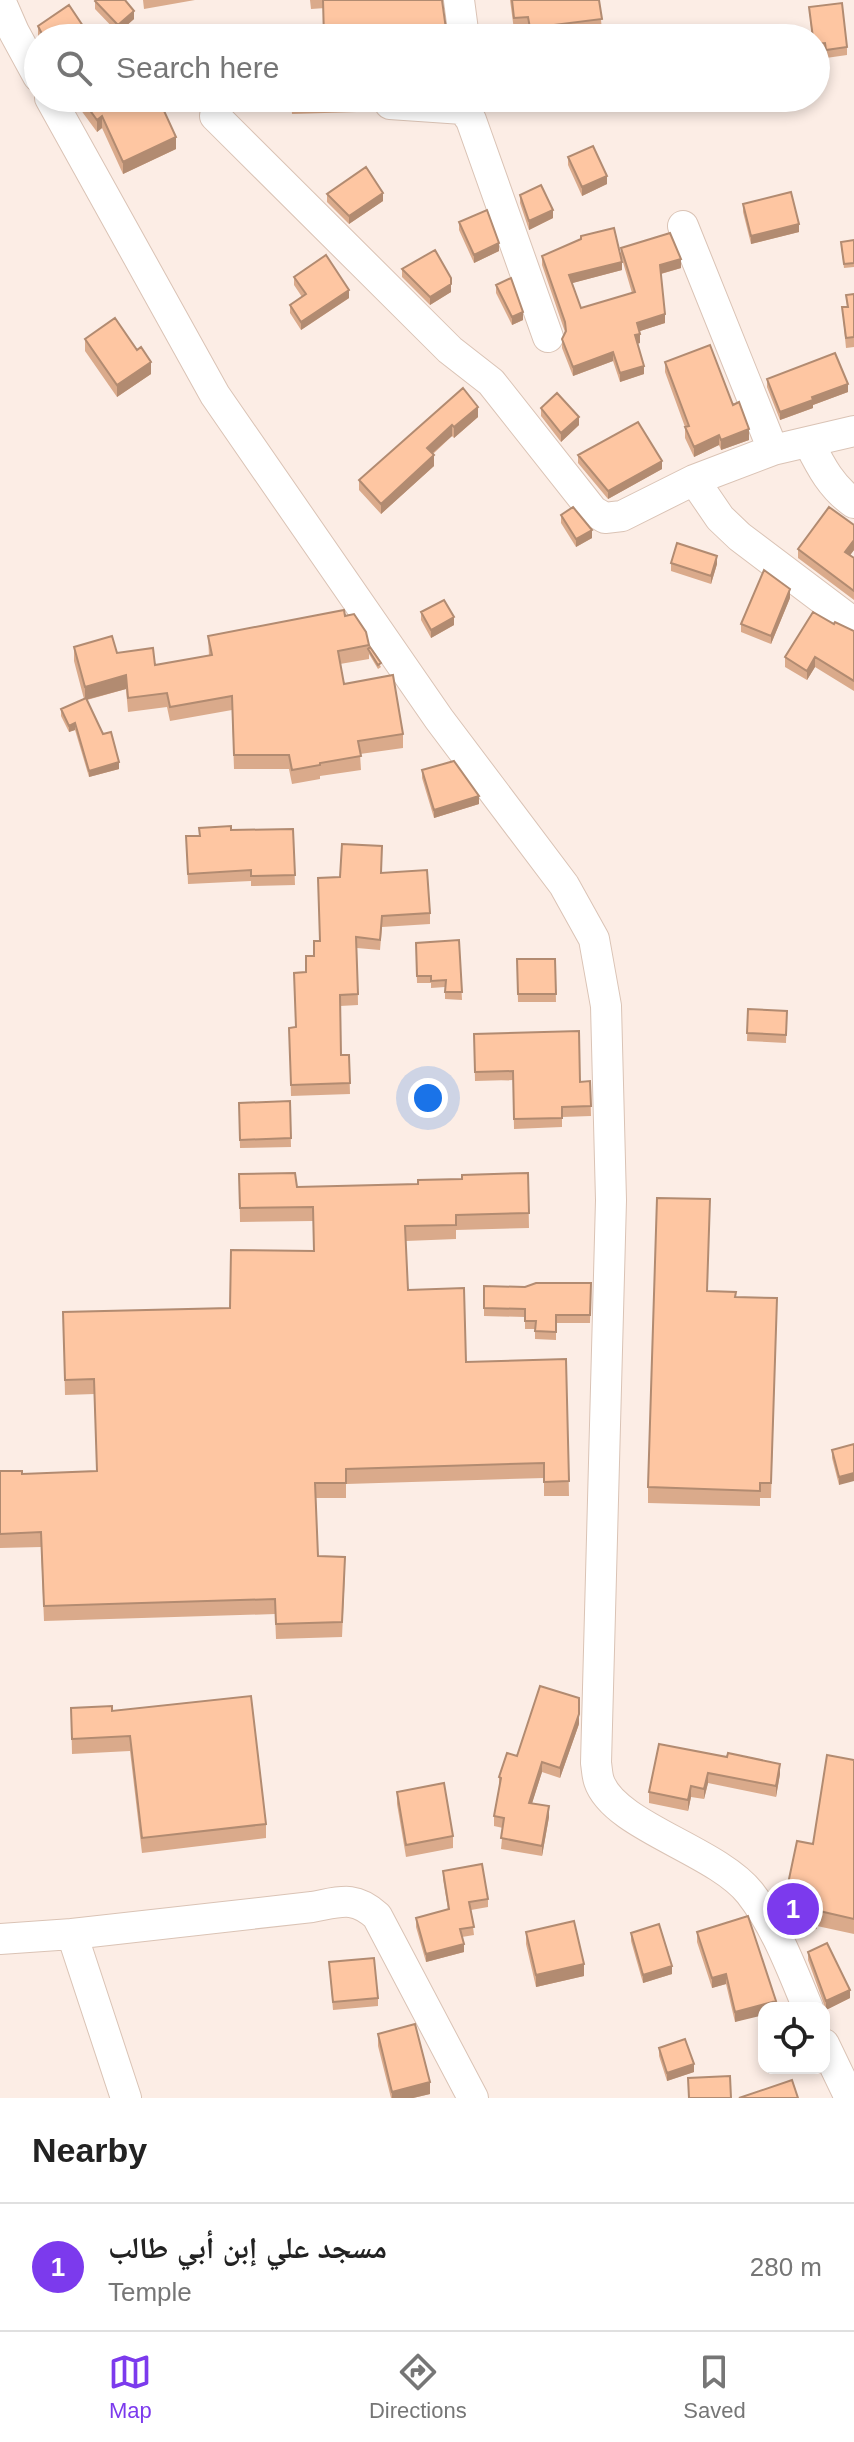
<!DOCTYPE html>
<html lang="en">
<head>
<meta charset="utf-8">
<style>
  :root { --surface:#fff; --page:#f6f6f6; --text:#222; --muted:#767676; --line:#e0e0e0; --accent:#7c3aed }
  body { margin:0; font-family:Arial,"Noto Naskh Arabic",sans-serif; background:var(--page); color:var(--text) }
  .controls { position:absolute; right:24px; bottom:24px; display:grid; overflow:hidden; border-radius:16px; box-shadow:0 4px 12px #0003 }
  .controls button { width:72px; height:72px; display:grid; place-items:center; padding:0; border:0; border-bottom:2px solid var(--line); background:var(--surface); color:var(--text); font:40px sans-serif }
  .you { position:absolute; left:428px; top:1098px; width:28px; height:28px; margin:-20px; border:6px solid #fff; border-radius:50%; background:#1a73e8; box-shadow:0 0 0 12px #1a73e833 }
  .badge { display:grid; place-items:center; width:52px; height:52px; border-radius:50%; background:var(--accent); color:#fff; font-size:26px; font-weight:700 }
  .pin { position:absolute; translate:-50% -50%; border:4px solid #fff; box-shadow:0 2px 8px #0006 }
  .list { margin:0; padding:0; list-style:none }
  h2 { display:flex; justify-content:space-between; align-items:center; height:104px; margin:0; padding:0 32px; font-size:34px }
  h2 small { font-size:26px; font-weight:400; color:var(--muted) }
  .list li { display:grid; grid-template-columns:52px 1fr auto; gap:24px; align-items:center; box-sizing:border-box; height:128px; padding:0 32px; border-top:2px solid var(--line) }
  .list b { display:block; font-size:30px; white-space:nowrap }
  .list p { margin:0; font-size:26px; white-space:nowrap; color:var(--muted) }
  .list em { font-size:26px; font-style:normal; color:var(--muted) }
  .icon { flex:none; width:44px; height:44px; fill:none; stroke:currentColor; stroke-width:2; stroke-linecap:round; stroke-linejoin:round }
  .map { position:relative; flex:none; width:854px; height:2098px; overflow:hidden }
  .search { position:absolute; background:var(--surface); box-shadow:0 4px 12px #0003; left:24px; right:24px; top:24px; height:88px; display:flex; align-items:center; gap:20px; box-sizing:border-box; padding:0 28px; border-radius:44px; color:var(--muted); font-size:30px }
  .sheet { height:232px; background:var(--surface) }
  nav { display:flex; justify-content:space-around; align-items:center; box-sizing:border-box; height:112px; border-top:2px solid var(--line); background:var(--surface); font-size:22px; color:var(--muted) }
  nav a { display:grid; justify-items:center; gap:4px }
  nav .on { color:var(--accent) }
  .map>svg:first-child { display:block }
</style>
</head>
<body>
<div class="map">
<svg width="854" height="2098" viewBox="0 0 854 2098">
  <rect width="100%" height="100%" fill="#fcede5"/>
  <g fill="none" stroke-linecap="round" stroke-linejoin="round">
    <defs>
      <path id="minor" d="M0 0 14 32 38 76
        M459 0 464 38
        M50 98 215 395 439 719 564 885 594 939 606 1006 611 1200 596 1763C597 1769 597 1775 599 1781 614 1826 716 1850 750 1893 776 1926 792 1970 808 2008
        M390 104 463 109 471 120 548 337
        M215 116 450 350 491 382 593 511 605 518 622 516 694 480 773 450 854 431
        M683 226 773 450
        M809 443C821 467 832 488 854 503
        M694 480 720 518 740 537 854 623
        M72 1934 312 1907C340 1902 354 1895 377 1916L473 2098
        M0 1939 72 1934 126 2098
        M824 2044 850 2098"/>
    </defs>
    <use href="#minor" stroke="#dac3b5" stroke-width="32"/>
    <use href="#minor" stroke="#fff" stroke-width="30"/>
  </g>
  <path fill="#daaa8b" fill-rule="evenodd" d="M143 0H195L144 9Z
    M310 0H442L311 9Z
    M510 0H599L602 30 530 38 528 28 514 30Z
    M95 1 134 19 118 33 95 9Z
    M809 7 847 47V55L826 58 825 51 816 52V38H812Z
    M38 26 91 38H38Z
    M72 98H154L176 149 123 174 102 128 97 132Z
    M291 98H357V112L292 114Z
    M568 157 607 184 582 196 568 165Z
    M327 194 383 201 349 224 327 202Z
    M520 195 553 218 529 230 520 203Z
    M743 204 799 232 751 244 743 212Z
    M459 222 499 251 474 263 459 230Z
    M581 236 621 256V248L681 268 661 274 665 323 640 331V343L637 344 644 374 620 382 613 361 573 376 562 348V339L565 332 542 265V256L581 239ZM622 259 632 293 581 308 572 283 622 270Z
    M854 240V267L844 268 841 246Z
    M402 269 451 292 430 305 402 277Z
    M294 277 349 298 301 330 290 313V305L302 297 294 285Z
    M496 285 523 320 512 325 496 293Z
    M854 294V347L846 348 842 307H847L846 295Z
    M85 339 137 350 151 374 117 397 85 351Z
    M665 362 733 405 749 440 721 450 719 445 694 457 685 438V427L665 372Z
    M767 379 848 392 813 405V408L780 420 767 387Z
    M463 388 478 417 454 438 452 436 433 454 434 466 381 514 359 490V480Z
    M541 408 579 425 561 442 541 416Z
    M578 455 662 469 608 499 578 463Z
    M561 515 592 538 576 547 561 523Z
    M854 525V550L850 555 854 558V600L798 558V549Z
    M671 563 717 564 711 584 671 571Z
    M790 598 771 644 741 632V624Z
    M421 612 454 625 431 638 421 620Z
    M345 616 369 645V648L381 667 378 669 369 654V659L340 664 344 684 403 734V748L360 754 361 770 320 776V779L292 784 289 769H234L232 710 170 721 167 707 128 712 126 689 87 700 119 769 89 777 75 730 69 732 61 716V709L84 699 74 661V647L117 653 155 665 209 656 208 636Z
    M834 624 854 631V691L815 667 807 680 785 667V657Z
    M422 770 479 804 434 818 422 778Z
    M293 829 295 885 251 886V881L188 884 186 836H200L231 830Z
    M381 873 430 913V924L382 927 380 950 357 948 358 1005 340 1006 341 1055H349L350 1094 291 1096 289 1028 295 1027 306 972 319 941 340 877Z
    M459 940 462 1000 445 999V987L431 988V983H417L416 943Z
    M517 959H555L556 1002H518Z
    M748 1009 787 1011 786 1043 747 1041Z
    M474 1034 580 1082 590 1081 591 1116 562 1117V1127L514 1129 513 1080 475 1081Z
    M290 1101 291 1147 240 1148 239 1103Z
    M528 1173 529 1228 456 1230V1239L406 1241 408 1290 466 1362 566 1359 569 1496H544V1478L346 1484V1498H316L318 1556 345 1572 342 1637 276 1639 275 1614 44 1621 41 1547 0 1548V1471L22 1474 97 1471 94 1394 65 1395 63 1312 230 1308 314 1251 313 1221 240 1222 239 1174 297 1187 418 1184Z
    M591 1283 590 1323H556V1340L535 1339V1329H525V1317L484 1316V1286L525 1287Z
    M708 1291 736 1297 777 1298 771 1498H760V1506L648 1503V1487Z
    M854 1444 839 1485 832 1458V1450Z
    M71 1708 112 1711 266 1824V1838L142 1853 130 1751 72 1754Z
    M579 1724 560 1778 542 1772 532 1803 549 1817 542 1856 501 1849 503 1828 494 1826V1816L499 1787V1777L517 1756Z
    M727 1757 780 1774 776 1797 708 1783 704 1799 691 1797 688 1811 649 1803V1792Z
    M854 1760V1934L817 1926V1929L790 1924 785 1913V1898L813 1844Z
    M397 1792 453 1836V1848L406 1857 397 1804Z
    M443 1871 488 1899V1907L471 1910 474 1935 462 1937 464 1952 426 1962 416 1927V1918L448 1909 443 1879Z
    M526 1932 584 1976 536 1987 526 1944Z
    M697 1932 776 2008 735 2022 726 1984 712 1988 697 1942Z
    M631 1933 672 1974 643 1983 631 1941Z
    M808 1952 850 1998 826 2010 808 1960Z
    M329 1962 378 1998V2006L333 2010Z
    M378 2034 430 2094 413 2098H391L378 2046Z
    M659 2048 694 2072 667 2081 659 2056Z"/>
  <path fill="#b28b71" d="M134 11V19L118 33V25Z
    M102 116V128L97 132V120Z
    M176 137V149L123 174V162Z
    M607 176V184L582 196V187Z
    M383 193V201L349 224V216Z
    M553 210V218L529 230V221Z
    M799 224V232L751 244V236Z
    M499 243V251L474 263V255Z
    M681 259V268L660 274V265Z
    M622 262V270L569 284V275Z
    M451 284V292L430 305V297Z
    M349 290V298L301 330V322Z
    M523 312V320L512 325V317Z
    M665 314V323L637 332V323Z
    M640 334V343L635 344V335Z
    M613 352V361L573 376V367Z
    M151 362V374L117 397V385Z
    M644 366V374L620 382V373Z
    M848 384V392L813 405V408L780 420V412L812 397Z
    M478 407V417L454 438V427Z
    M579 417V425L561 442V433Z
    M452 425V436L427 458V448Z
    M749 429V440L721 450V440Z
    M719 435V445L694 457V447Z
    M434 455V466L381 514V504Z
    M662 461V469L608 499V491Z
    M592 530V538L576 547V539Z
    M854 540V550L845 562V552Z
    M717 556V564L711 584V576Z
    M790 589V598L771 644V636Z
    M454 617V625L431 638V630Z
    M815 657V667L807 680V671Z
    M126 675V689L85 700V687Z
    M75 723V730L69 732V726Z
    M119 762V769L89 777V771Z
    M479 796V804L434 818V810Z
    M854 1473V1481L839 1485V1477Z
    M579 1698V1724L560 1778V1768Z
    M542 1762V1772L529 1813V1803Z
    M780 1764V1774L776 1797V1786Z
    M708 1773V1783L704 1799V1789Z
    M691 1786V1797L688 1811V1800Z
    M549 1806V1817L542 1856V1846Z
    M464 1944V1952L426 1962V1954Z
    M584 1964V1976L536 1987V1975Z
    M672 1966V1974L643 1983V1975Z
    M726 1974V1984L712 1988V1978Z
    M850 1990V1998L826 2010V2001Z
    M776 2001V2008H764V2015L735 2022V2012Z
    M694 2064V2072L667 2081V2073Z
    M430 2082V2094L413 2098H392V2092Z"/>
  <path fill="#fec6a2" stroke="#b28b71" stroke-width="2" d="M96 0H125L134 11 118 25 95 1Z
    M323 0H442L446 29 451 38H324Z
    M512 0H599L602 19 530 28 528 17 514 18Z
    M842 3 847 47 826 50 825 43 816 44V38H813L809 7Z
    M69 5 91 38H44L38 26Z
    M757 33 758 38H728Z
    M81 98H154L158 103 160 102 176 137 123 162 102 116 97 120Z
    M292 98H357V101L292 103Z
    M593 146 607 176 582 187 568 157Z
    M366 167 383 193 349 216 327 194Z
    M541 185 553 210 529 221 520 195Z
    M791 192 799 224 751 236 743 204Z
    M487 210 499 243 474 255 459 222Z
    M614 228 622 262 569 275 581 308 635 292 621 248 670 233 681 259 660 265 665 314 637 323 640 334 635 335 644 366 620 373 613 352 573 367 562 339 566 331 565 322 542 256 581 239V236Z
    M854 240V263L844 264 841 242Z
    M435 250 451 278V284L430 297 402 269Z
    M326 255 349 290 301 322 290 305 306 294 294 277Z
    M511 278 523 312 512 317 496 285Z
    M854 294V337L846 338 842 307H848L846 295Z
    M115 318 137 350 141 347 151 362 117 385 85 339Z
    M710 345 733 405 739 402 749 429 721 440 719 435 694 447 685 427 689 426 665 362Z
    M835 353 848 384 812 397 813 400 780 412 767 379Z
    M463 388 478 407 454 427 452 425 427 448 434 455 381 504 359 480Z
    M557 393 579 417 561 433 541 408Z
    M638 422 662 461 608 491 578 455Z
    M573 507 592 530 576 539 561 515Z
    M829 507 854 525V540L845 552 854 558V591L798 549Z
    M677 543 717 556 711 576 671 563Z
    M764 570 790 589 771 636 741 624Z
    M444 600 454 617 431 630 421 612Z
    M344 610 345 616 354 614 366 632 369 645 338 651 344 684 393 675 403 734 358 741 361 756 320 763V765L292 770 289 755H234L232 696 170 707 167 693 128 698 126 675 85 687 74 647 112 636 117 653 153 648 155 665 212 655 208 636Z
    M813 612 834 624 835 622 854 631V681L815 657 807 671 785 657Z
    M370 647 381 663 378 665 368 649Z
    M86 698 103 734 111 732 119 762 89 771 75 723 69 726 61 709Z
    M454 761 479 796 434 810 422 770Z
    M231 826V830L293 829 295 875 251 876V870L188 874 186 836H200L199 828Z
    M342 844 382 846 381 873 427 870 430 913 382 916 380 940 356 937 358 994 340 995 341 1055H349L350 1083 291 1085 289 1028 296 1027 294 973 306 972V956H314V941H320L318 878 340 877Z
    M459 940 462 992H445L446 980 431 981V976H417L416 943Z
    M517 959H555L556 994H518Z
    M748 1009 787 1011 786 1035 747 1033Z
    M579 1031 580 1082 590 1081 591 1106 562 1107V1118L514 1119 513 1071 475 1072 474 1034Z
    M290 1101 291 1138 240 1140 239 1103Z
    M295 1173 297 1187 418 1184V1180L462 1179V1175L528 1173 529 1213 456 1215V1225L405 1226 408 1290 464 1288 466 1362 566 1359 569 1481 544 1482V1463L346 1469V1483H315L318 1556 345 1557 342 1622 276 1624 275 1599 44 1606 41 1532 0 1534V1471H22V1474L97 1471 94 1379 65 1380 63 1312 230 1308 231 1250 314 1251 313 1207 240 1208 239 1174Z
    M657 1198 710 1199 707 1291 736 1292 735 1297 777 1298 771 1483H760V1491L648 1487Z
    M536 1283H591L590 1315H556V1332L535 1331 536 1321H525V1309L484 1308V1286L525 1287Z
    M854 1444V1473L839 1477 832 1450Z
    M540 1686 579 1698V1714L560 1768 542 1762 529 1803 549 1806 542 1846 501 1838 504 1818 494 1816 501 1778 499 1777 507 1753 517 1756Z
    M251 1696 266 1824 142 1838 130 1736 72 1739 71 1708 112 1706V1711Z
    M659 1744 727 1757 728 1753 780 1764 776 1786 708 1773 704 1789 691 1786 688 1800 649 1792Z
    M827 1755 854 1760V1919L815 1910 817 1914 790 1908 785 1898 797 1841 813 1844Z
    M444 1783 453 1836 406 1845 397 1792Z
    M482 1864 488 1899 469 1902 474 1927 460 1929 464 1944 426 1954 416 1918 449 1909 443 1871Z
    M748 1916 776 2001 735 2012 726 1974 712 1978 697 1932Z
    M574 1921 584 1964 536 1975 526 1932Z
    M659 1924 672 1966 643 1975 631 1933Z
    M827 1943 850 1990 826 2001 808 1952Z
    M374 1958 378 1998 333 2002 329 1962Z
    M415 2024 430 2082 392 2092 378 2034Z
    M685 2039 694 2064 667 2073 659 2048Z
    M730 2076 731 2098H689L688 2078Z
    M792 2080 798 2098H739Z"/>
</svg>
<div class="controls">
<button><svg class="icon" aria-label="locate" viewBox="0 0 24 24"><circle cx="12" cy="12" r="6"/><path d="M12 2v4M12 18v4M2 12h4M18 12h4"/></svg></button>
</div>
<div class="you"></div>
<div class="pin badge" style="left:793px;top:1909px">1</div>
<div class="search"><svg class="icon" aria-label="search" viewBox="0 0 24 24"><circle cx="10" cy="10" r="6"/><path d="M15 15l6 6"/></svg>Search here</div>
</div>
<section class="sheet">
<h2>Nearby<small></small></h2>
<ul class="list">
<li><span class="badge">1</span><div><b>مسجد علي إبن أبي طالب</b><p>Temple</p></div><em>280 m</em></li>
</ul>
</section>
<nav>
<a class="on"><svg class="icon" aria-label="map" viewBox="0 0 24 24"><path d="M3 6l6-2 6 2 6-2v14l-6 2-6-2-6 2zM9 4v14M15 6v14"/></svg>Map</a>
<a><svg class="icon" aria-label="directions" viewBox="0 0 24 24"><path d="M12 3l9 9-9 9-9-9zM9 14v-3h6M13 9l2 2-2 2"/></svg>Directions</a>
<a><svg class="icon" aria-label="saved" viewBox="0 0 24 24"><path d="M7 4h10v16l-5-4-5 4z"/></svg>Saved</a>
</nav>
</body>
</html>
